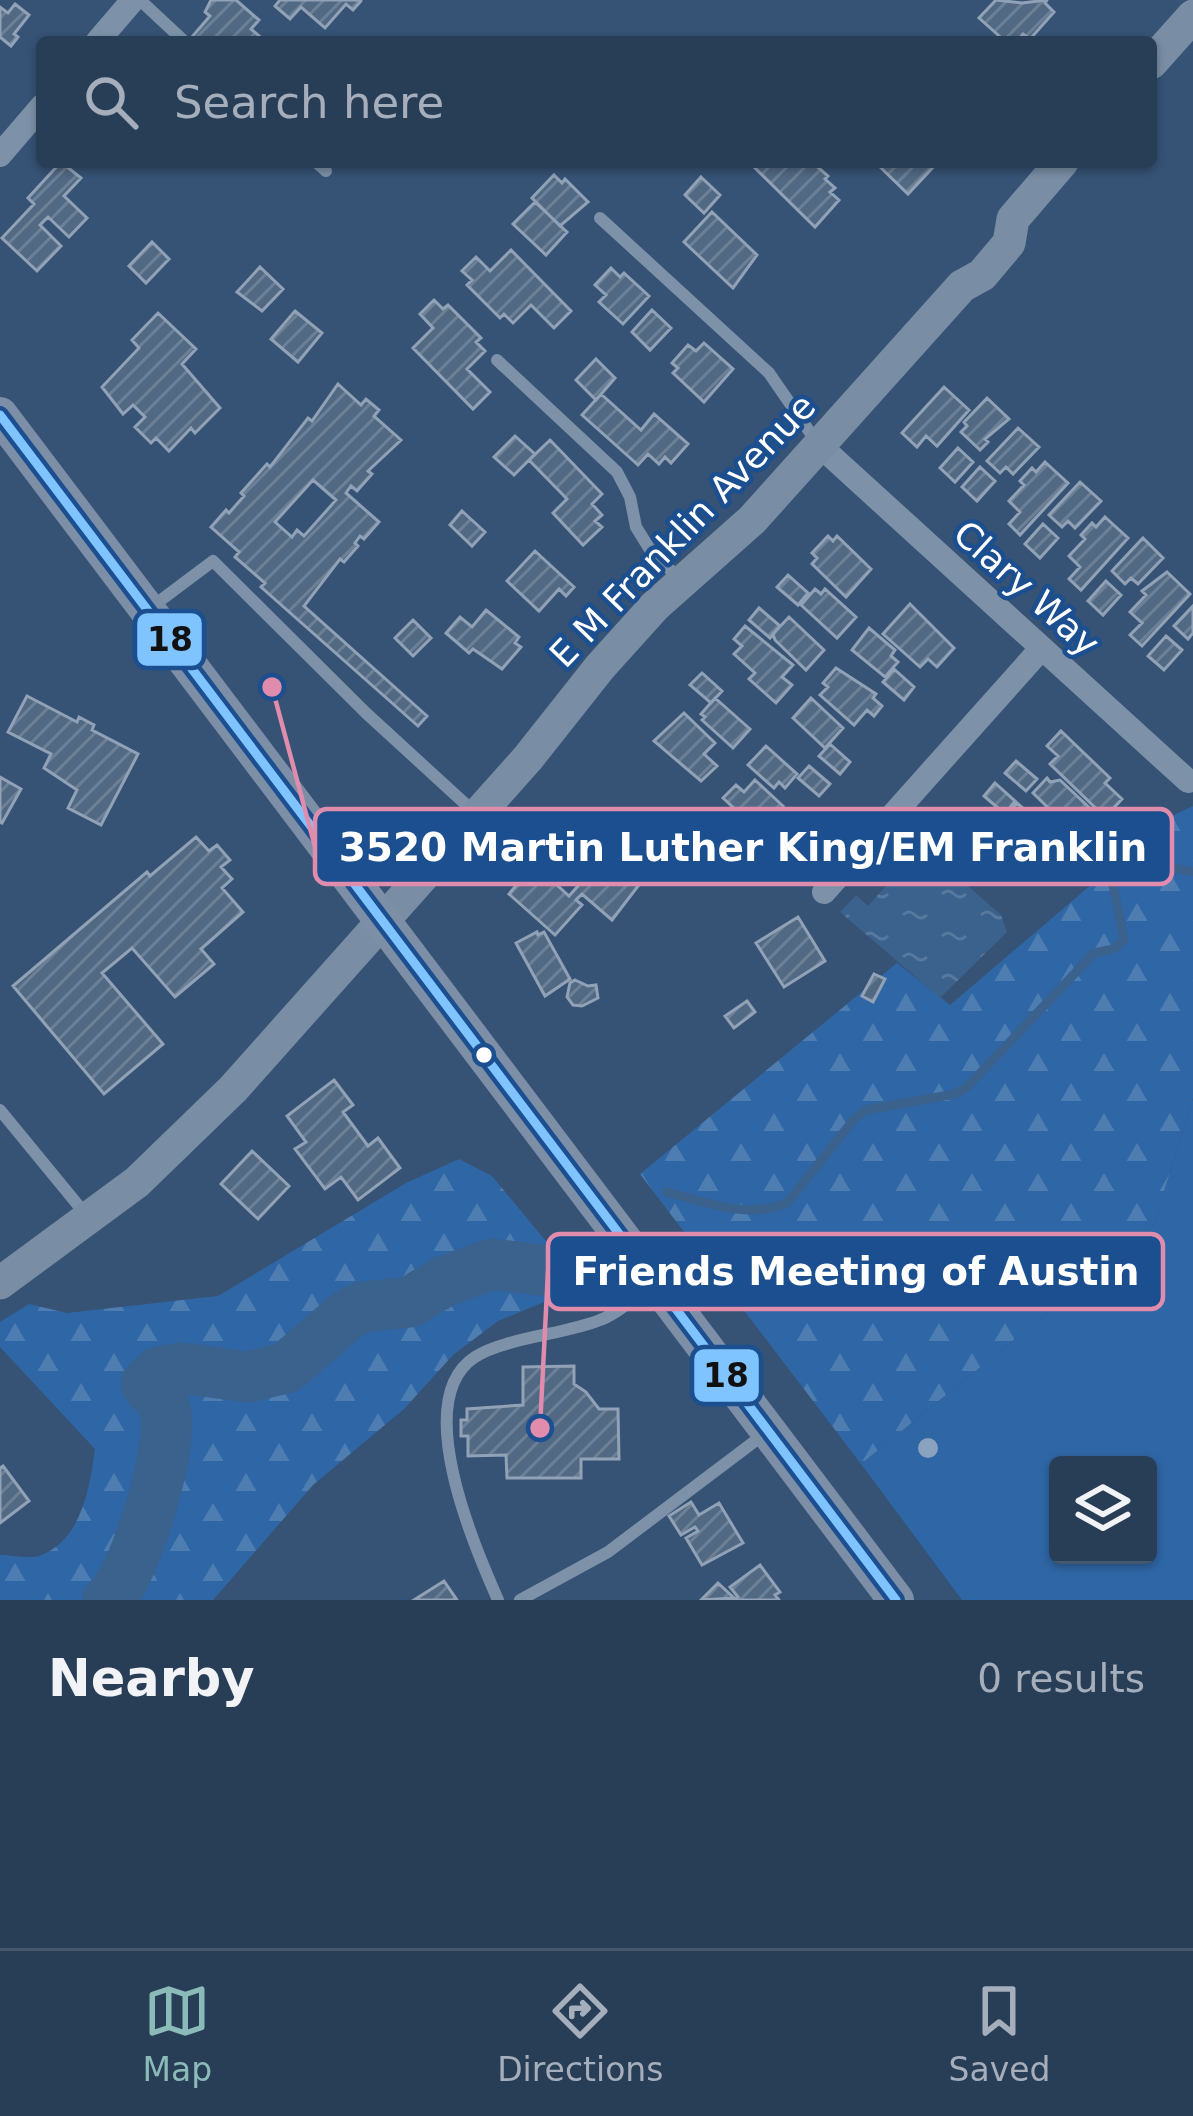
<!DOCTYPE html>
<html lang="en">
<head>
<meta charset="utf-8">
<style>
  :root { --surface:#283e57; --page:#30455d; --text:#f1f3f6; --muted:#a5aeba; --line:#44576d; --accent:#8bbbb9 }
  body { margin:0; font-family:"DejaVu Sans",sans-serif; background:var(--page); color:var(--text) }
  .controls { position:absolute; right:36px; bottom:36px; display:grid; overflow:hidden; border-radius:12px; box-shadow:0 3px 9px #0004 }
  .controls button { width:108px; height:108px; display:grid; place-items:center; padding:0; border:0; border-bottom:3px solid var(--line); background:var(--surface); color:var(--text); font:60px sans-serif }
  .list { margin:0; padding:0; list-style:none }
  h2 { display:flex; justify-content:space-between; align-items:center; height:156px; margin:0; padding:0 48px; font-size:51px }
  h2 small { font-size:39px; font-weight:400; color:var(--muted) }
  .icon { flex:none; width:66px; height:66px; fill:none; stroke:currentColor; stroke-width:2; stroke-linecap:round; stroke-linejoin:round }
  .map { position:relative; flex:none; width:1193px; height:1600px; overflow:hidden }
  .search { position:absolute; background:var(--surface); box-shadow:0 3px 9px #0004; left:36px; right:36px; top:36px; height:132px; display:flex; align-items:center; gap:30px; box-sizing:border-box; padding:0 42px; border-radius:12px; color:var(--muted); font-size:45px }
  .sheet { height:348px; background:var(--surface) }
  nav { display:flex; justify-content:space-around; align-items:center; box-sizing:border-box; height:168px; border-top:3px solid var(--line); background:var(--surface); font-size:33px; color:var(--muted) }
  nav a { display:grid; justify-items:center; gap:6px }
  nav .on { color:var(--accent) }
  .map>svg:first-child { display:block }
</style>
</head>
<body>
<div class="map">
<svg width="1193" height="1600" viewBox="0 0 1193 1600">
  <defs>
    <pattern id="forest-firs" width="22" height="20" patternUnits="userSpaceOnUse" patternTransform="scale(3)"><rect width="22" height="20" fill="#2f66a5"/><path d="M5 1l3.5 6h-7zM16 11l3.5 6h-7z" fill="#4e7db2"/></pattern>
    <pattern id="water-ripples" width="26" height="14" patternUnits="userSpaceOnUse" patternTransform="scale(3)"><rect width="26" height="14" fill="#3b618d"/><path d="M2 4q2-2 4 0t4 0M15 11q2-2 4 0t4 0" fill="none" stroke="#58799e"/></pattern>
    <pattern id="building-hatch" width="6" height="6" patternUnits="userSpaceOnUse" patternTransform="scale(3)"><rect width="6" height="6" fill="#526984"/><path d="M-1 1l2-2M0 6l6-6M5 7l2-2" fill="none" stroke="#6c8096"/></pattern>
  </defs>
  <rect width="100%" height="100%" fill="#365274"/>
  <path fill="#2f66a5" fill-rule="evenodd" d="M1193 1098V1600H962L861 1464 1153 1227ZM1058 1465H1148V1555H1058Z"/>
  <path fill="url(#forest-firs)" d="M1193 806V1098L1153 1227 861 1464 640 1174 897 963 950 1005 1172 816Z
    M459 1159 492 1176 583 1286 498 1321 453 1355 404 1409 313 1485 213 1600H0V1555C11 1555 29 1559 39 1556 82 1541 90 1486 95 1449L0 1347V1322L29 1304 67 1313 218 1296 406 1183Z"/>
  <path fill="url(#water-ripples)" d="M906 863 924 879 932 873 944 884 954 874 1001 915 1007 932 940 998 840 912 856 895 868 906Z"/>
  <g fill="none" stroke-linecap="round" stroke-linejoin="round">
    <path stroke="#3b618d" stroke-width="9" d="M666 1192C704 1201 750 1221 788 1202L854 1119 866 1110 955 1094 967 1087 1094 953 1113 949 1124 940 1112 880 1115 869 1133 860 1193 872"/>
    <path stroke="#3b618d" stroke-width="51" d="M108 1600C134 1581 178 1435 164 1406 161 1399 152 1391 146 1384L158 1372 181 1368 248 1377 286 1368 347 1315 362 1307 410 1302 443 1282 492 1264 548 1271 570 1260"/>
  </g>
  <path fill="url(#building-hatch)" stroke="#92a2b6" stroke-width="3" fill-rule="evenodd" d="M211 0H236L259 20 251 29 266 42H196L191 38 210 16 205 12Z
    M280 0H361V1L353 10 346 4 325 28 301 7 290 19 275 6Z
    M996 0 1022 3 1047 0 1045 3 1054 12 1030 39 1023 34 1016 42H1006L979 18Z
    M15 4 29 15 14 34 18 37 11 46 0 37V7L8 13Z
    M61 162 81 178 64 196 87 218 69 237 48 217 40 225 61 246 37 271 2 238 34 204 28 198Z
    M759 162H812L828 176 825 179 835 188 830 192 839 200 815 227 754 167Z
    M875 162H936L937 163 908 194Z
    M554 175 562 183 565 179 588 202 560 226 532 198Z
    M701 177 720 195 704 213 685 195Z
    M535 202 567 232 546 255 513 224Z
    M712 212 757 255 733 288 684 242Z
    M152 242 169 259 146 283 129 266Z
    M511 250 571 311 554 328 531 305 513 323 504 314 500 318 467 285 472 280 462 271 476 257 490 271Z
    M260 267 283 289 262 311 237 292Z
    M611 268 620 277 624 273 649 296 623 324 599 302 606 295 595 285Z
    M434 300 443 309 448 305 481 338 476 342 485 351 467 369 490 392 473 409 413 348 433 328 420 314Z
    M652 310 671 328 650 350 632 332Z
    M295 311 322 333 298 362 271 339Z
    M158 313 196 349 182 364 220 408 195 433 191 428 169 451 156 438 151 443 135 427 145 417 133 405 123 414 102 387 139 348 132 340Z
    M704 343 733 369 704 402 673 373 678 368 672 363 688 345 696 351Z
    M596 359 615 378 596 400 576 380Z
    M338 384 361 405 366 399 379 410 374 416 401 440 368 471 372 474 357 491 351 486 346 493 379 522 364 539 360 536 355 543 358 546 344 562 340 559 304 606 427 716 418 726 261 587 265 583 235 557 239 552 211 527 226 510 229 513 244 496 241 493 267 464 270 467 308 418 312 421ZM313 480 336 500 304 536 297 530 292 537 275 522Z
    M944 387 969 410 937 446 926 436 917 447 902 433Z
    M601 394 641 430 654 414 688 444 671 463 665 457 659 464 648 454 638 465 582 415Z
    M987 398 1009 419 985 439 988 442 980 450 961 432 967 426 964 422Z
    M1018 428 1039 447 1013 474 1006 467 1000 473 987 461Z
    M515 436 535 454 514 475 494 457Z
    M550 440 602 494 592 504 602 515 595 521 602 527 583 545 553 513 567 499 529 460Z
    M958 448 973 462 955 482 940 468Z
    M1045 462 1068 483 1020 535 1009 524 1020 512 1009 501 1024 485 1020 481 1032 468 1036 472Z
    M980 467 995 481 977 501 962 487Z
    M1080 482 1101 501 1075 528 1068 521 1062 527 1049 515Z
    M462 511 485 532 472 546 450 525Z
    M1105 517 1128 538 1081 590 1069 579 1080 567 1069 556 1085 539 1081 535 1092 523 1096 527Z
    M1043 524 1058 538 1040 558 1025 544Z
    M828 536 833 541 837 536 871 569 846 597 812 564 817 558 812 553Z
    M1143 538 1163 558 1138 584 1131 578 1125 584 1112 571Z
    M535 551 574 587 566 596 559 589 539 611 507 581Z
    M1167 572 1190 594 1142 646 1130 635 1142 623 1130 612 1146 595 1142 591Z
    M788 575 808 593 798 605 777 587Z
    M1106 581 1121 595 1103 615 1088 601Z
    M815 589 821 594 825 589 856 617 837 638 801 605Z
    M910 604 954 648 937 667 928 659 920 667 883 634Z
    M1193 606V633L1188 639 1174 626Z
    M759 608 780 626 770 638 749 620Z
    M486 610 519 637 515 643 521 647 502 669 473 649 469 653 446 633 460 617 472 627Z
    M789 617 824 650 806 670 775 640 773 634Z
    M413 620 431 638 413 656 395 638Z
    M745 626 793 665 782 677 792 685 776 703 749 679 755 673 734 654 742 646 734 639Z
    M869 628 895 650 891 656 898 662 885 677 852 650Z
    M1166 636 1182 650 1164 670 1148 656Z
    M836 668 876 694 873 698 882 706 874 716 867 710 854 725 820 695 828 687 823 683Z
    M894 669 914 687 904 700 883 682Z
    M702 673 722 691 711 703 690 685Z
    M27 696 77 722 79 717 94 725 92 730 138 754 101 825 68 808 77 790 44 768 51 754 8 732Z
    M715 698 750 729 733 748 702 720 705 717 701 714Z
    M811 698 843 728 825 748 793 718Z
    M684 713 715 743 704 754 717 766 701 781 654 741Z
    M1061 731 1110 778 1105 783 1122 799 1105 817 1050 764 1058 756 1047 746Z
    M830 744 850 762 840 774 819 756Z
    M766 746 797 774 785 788 779 782 774 788 748 765Z
    M1016 761 1037 779 1026 791 1005 773Z
    M809 766 830 784 819 796 798 778Z
    M0 777 21 789 2 823 0 822Z
    M1047 778 1050 782 1060 780 1096 814 1076 835 1033 793Z
    M755 780 783 806 760 832 723 798 736 785 744 792Z
    M995 783 1015 801 1005 814 984 796Z
    M1017 803 1059 840 1041 860 1004 828 1007 824 1002 820Z
    M196 837 209 851 217 845 230 860 221 867 232 879 222 888 243 912 201 949 214 964 175 997 132 948 102 973 163 1044 104 1094 13 986 147 872 150 876Z
    M602 859 626 881 637 870 645 877 612 920 582 894 576 900 582 905 555 935 509 894 534 864 569 896Z
    M798 917 825 961 784 987 756 943Z
    M537 932 538 935 544 932 570 979 545 996 516 943Z
    M874 974 885 979 873 1002 862 996Z
    M575 980 588 986 596 985 598 998 582 1006 573 1005 567 997 570 983Z
    M747 1001 755 1012 734 1028 725 1016Z
    M334 1080 353 1105 343 1112 368 1146 378 1138 400 1168 358 1200 341 1177 325 1189 295 1149 306 1142 287 1116Z
    M252 1151 289 1186 258 1219 221 1184Z
    M574 1366V1384L586 1392 599 1409H618L619 1459H581V1478H507L506 1455 468 1456V1436H461V1420H467V1409L523 1405V1367Z
    M3 1466 29 1501 0 1523V1468Z
    M691 1502 699 1515 719 1503 743 1543 702 1565 686 1538 698 1531 695 1527 681 1535 669 1516Z
    M760 1565 780 1592 775 1595 779 1600H734L738 1597 730 1587Z
    M444 1581 457 1600H414Z
    M718 1583 734 1598 701 1600Z"/>
  <g fill="none" stroke-linecap="round" stroke-linejoin="round">
    <path stroke="#7d92a8" stroke-width="12" d="M140 0 185 42
      M316 162 326 171
      M600 218 769 373 818 444
      M497 360 617 472 630 497 636 527 649 548 680 580
      M153 606 213 561 366 713 473 811
      M888 820 950 879
      M0 1110 87 1216
      M498 1600C474 1545 410 1399 475 1357 504 1338 566 1334 600 1320 619 1313 637 1295 654 1283
      M520 1600 608 1552 763 1435"/>
    <path stroke="#7d92a8" stroke-width="24" d="M97 42 133 0
      M0 155 42 106
      M819 445 1188 781
      M824 892 1040 650"/>
    <path stroke="#798da4" stroke-width="33" d="M1151 63 1193 16
      M0 1283 137 1182 233 1089 528 758 600 667 655 606 752 520 962 286 982 275 1009 243 1013 219 1062 162"/>
    <path stroke="#7d8ea7" stroke-width="36" d="M0 415 896 1600"/>
    <defs>
      <path id="bus-1" d="M0 415 896 1600"/>
    </defs>
    <use href="#bus-1" stroke="#1b4f8f" stroke-width="18"/>
    <use href="#bus-1" stroke="#80c4ff" stroke-width="9"/>
  </g>
  <circle fill="#8aa2be" cx="928" cy="1448" r="10"/>
  <circle fill="#fff" stroke="#1b4f8f" stroke-width="4.5" cx="484" cy="1055" r="10"/>
  <g text-anchor="middle" stroke-width="9" stroke-linejoin="round" paint-order="stroke">
    <g font-size="36" fill="#fff" stroke="#1b4f8f">
      <text transform="translate(682 530) rotate(-46)" y="13">E M Franklin Avenue</text>
      <text transform="translate(1027 588) rotate(42)" y="13">Clary Way</text>
    </g>
  </g>
  <path fill="none" stroke="#e08cad" stroke-width="4.5" d="M272 687L315 847M540 1428L548 1271"/>
  <g fill="#e08cad" stroke="#1b4f8f" stroke-width="4.5">
    <circle cx="272" cy="687" r="12"/>
    <circle cx="540" cy="1428" r="12"/>
  </g>
  <g fill="#1b4f8f" stroke="#e08cad" stroke-width="4.5">
    <rect x="315" y="809" width="857" height="75" rx="12"/>
    <rect x="548" y="1234" width="615" height="75" rx="12"/>
  </g>
  <g font-size="39" text-anchor="middle" font-weight="bold" fill="#fff">
    <text x="743" y="861">3520 Martin Luther King/EM Franklin</text>
    <text x="856" y="1285">Friends Meeting of Austin</text>
  </g>
  <g stroke="#1b4f8f" stroke-width="4.5">
    <rect x="135" y="611" width="69" height="57" rx="12" fill="#80c4ff"/>
    <rect x="692" y="1347" width="69" height="57" rx="12" fill="#80c4ff"/>
  </g>
  <g font-size="33" text-anchor="middle" font-weight="bold" fill="#111">
    <text x="170" y="651">18</text>
    <text x="726" y="1387">18</text>
  </g>
</svg>
<div class="controls">
<button><svg class="icon" aria-label="layers" viewBox="0 0 24 24"><path d="M12 4l9 5-9 5-9-5zM3 14l9 5 9-5"/></svg></button>
</div>
<div class="search"><svg class="icon" aria-label="search" viewBox="0 0 24 24"><circle cx="10" cy="10" r="6"/><path d="M15 15l6 6"/></svg>Search here</div>
</div>
<section class="sheet">
<h2>Nearby<small>0 results</small></h2>
<ul class="list">
</ul>
</section>
<nav>
<a class="on"><svg class="icon" aria-label="map" viewBox="0 0 24 24"><path d="M3 6l6-2 6 2 6-2v14l-6 2-6-2-6 2zM9 4v14M15 6v14"/></svg>Map</a>
<a><svg class="icon" aria-label="directions" viewBox="0 0 24 24"><path d="M12 3l9 9-9 9-9-9zM9 14v-3h6M13 9l2 2-2 2"/></svg>Directions</a>
<a><svg class="icon" aria-label="saved" viewBox="0 0 24 24"><path d="M7 4h10v16l-5-4-5 4z"/></svg>Saved</a>
</nav>
</body>
</html>
